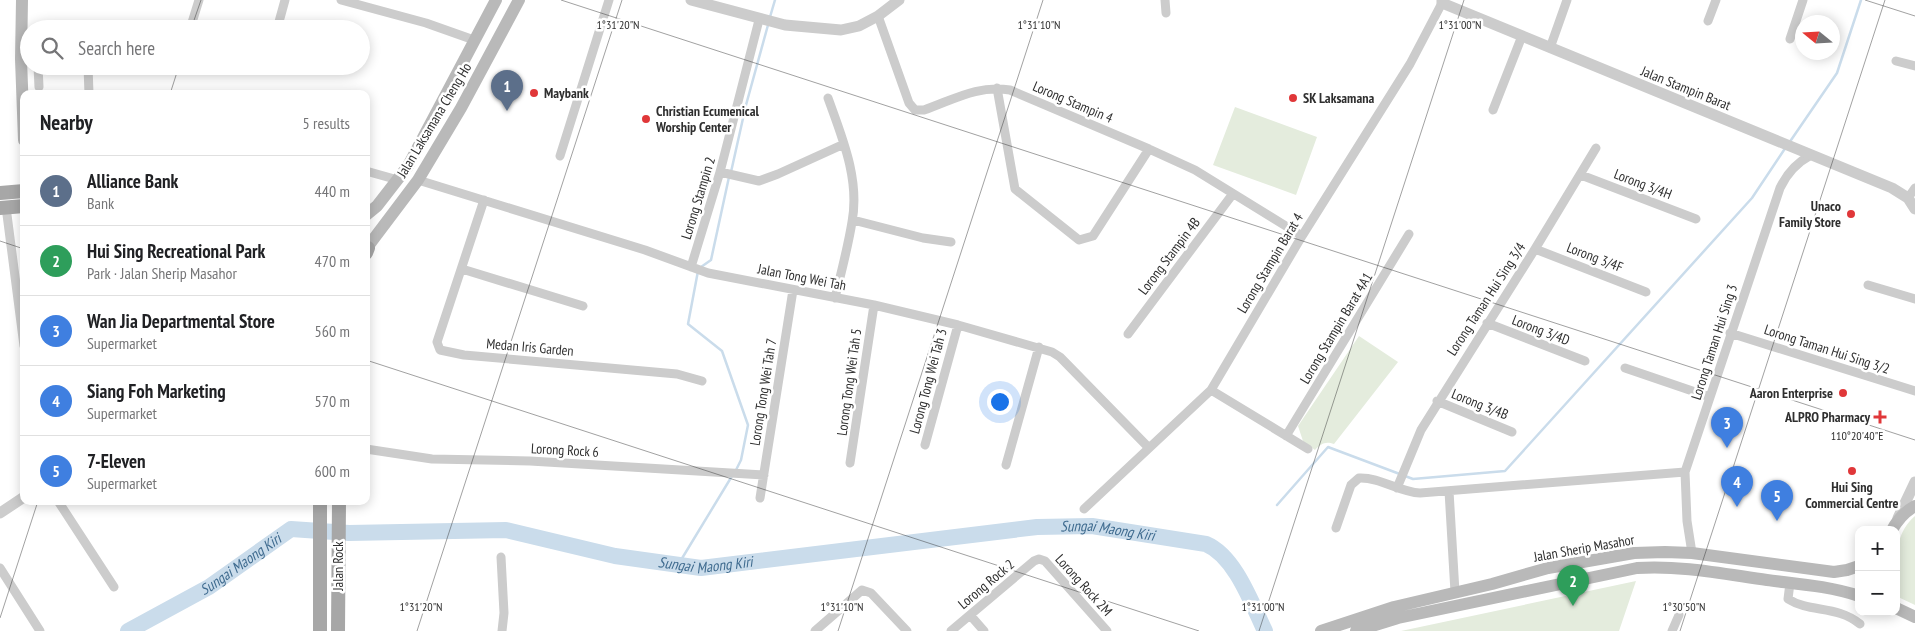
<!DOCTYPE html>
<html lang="en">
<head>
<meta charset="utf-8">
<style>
  :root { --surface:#fff; --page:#f6f6f6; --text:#202124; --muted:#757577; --line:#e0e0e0; --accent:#e03739 }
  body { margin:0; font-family:"PT Sans Narrow",sans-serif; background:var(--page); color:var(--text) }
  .controls { position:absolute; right:15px; bottom:15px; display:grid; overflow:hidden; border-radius:10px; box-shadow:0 2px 12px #0003 }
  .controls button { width:45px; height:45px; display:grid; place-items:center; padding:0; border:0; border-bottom:1px solid var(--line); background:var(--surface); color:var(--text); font:25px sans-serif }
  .compass { position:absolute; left:1795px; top:15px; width:45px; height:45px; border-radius:50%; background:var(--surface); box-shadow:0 2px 12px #0003; rotate:288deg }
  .you { position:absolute; left:999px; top:401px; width:18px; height:18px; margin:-12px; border:4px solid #fff; border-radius:50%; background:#1a73e8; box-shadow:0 0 0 8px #1a73e833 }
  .badge { display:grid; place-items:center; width:32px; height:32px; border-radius:50%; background:var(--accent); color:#fff; font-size:16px; font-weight:700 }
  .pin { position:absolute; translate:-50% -41px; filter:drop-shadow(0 1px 2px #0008) }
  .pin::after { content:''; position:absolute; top:26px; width:18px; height:15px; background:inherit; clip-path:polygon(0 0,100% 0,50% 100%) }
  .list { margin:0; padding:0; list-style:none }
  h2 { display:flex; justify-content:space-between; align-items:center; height:65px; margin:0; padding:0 20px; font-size:21px }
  h2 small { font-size:16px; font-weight:400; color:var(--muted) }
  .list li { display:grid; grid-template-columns:32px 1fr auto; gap:15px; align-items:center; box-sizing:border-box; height:70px; padding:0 20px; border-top:1px solid var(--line) }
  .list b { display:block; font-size:19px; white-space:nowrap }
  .list p { margin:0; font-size:16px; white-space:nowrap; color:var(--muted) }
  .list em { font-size:16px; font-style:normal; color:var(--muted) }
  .icon { flex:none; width:28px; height:28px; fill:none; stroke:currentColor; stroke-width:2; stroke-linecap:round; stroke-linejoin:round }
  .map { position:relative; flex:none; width:1915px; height:631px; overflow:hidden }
  .search { position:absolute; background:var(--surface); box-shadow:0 2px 12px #0003; left:20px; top:20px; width:350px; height:55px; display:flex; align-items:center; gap:12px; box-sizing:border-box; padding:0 18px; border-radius:28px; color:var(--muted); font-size:19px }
  .panel { position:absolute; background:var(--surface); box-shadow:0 2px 12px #0003; left:20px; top:90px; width:350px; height:415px; border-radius:10px }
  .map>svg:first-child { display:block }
</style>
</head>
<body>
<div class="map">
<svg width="1915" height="631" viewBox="0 0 1915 631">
  <rect width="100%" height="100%" fill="#fff"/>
  <path fill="#e4ecdd" d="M1235 107 1317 137 1296 195 1213 165Z
    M1359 336 1398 362 1334 444C1325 441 1321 444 1315 450L1303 441 1298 426Z
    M1915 516V605L1896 596C1896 569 1892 535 1915 516Z
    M1636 581 1619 631H1401Z"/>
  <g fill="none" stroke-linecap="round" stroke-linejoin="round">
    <path stroke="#cadceb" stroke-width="2.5" d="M770 17 775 0
      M1789 143 1837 73 1861 0
      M731 172 746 105 768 25
      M701 267 711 260 729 177
      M698 271 688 324 722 351 748 425 741 460 735 472
      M1277 505 1328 447 1413 479 1505 471 1752 198 1786 147
      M678 565 732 476"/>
    <path stroke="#cadceb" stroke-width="16" id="s1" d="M128 631 209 587 291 529 349 533 506 530 615 556 701 568 1037 527 1092 526 1206 544C1235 556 1252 604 1265 631"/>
    <path stroke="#ccc" stroke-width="9" d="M341 0 426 23 474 40
      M1165 0 1166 13
      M878 16 909 103 915 110H924C955 99 977 85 1010 90L1149 149 1195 170 1302 236
      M1708 21 1716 0
      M190 29 199 0
      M277 29 285 0
      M1790 39 1803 0
      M1550 48 1567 0
      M1896 61 1915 66
      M38 66 39 87
      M88 66 89 94
      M997 88 1015 189 1079 240 1093 236 1149 149
      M828 98C842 137 860 179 852 222 848 247 841 273 835 298
      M1493 110 1522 36
      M560 156 609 0
      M366 171 398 180
      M720 172 759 181 778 174 844 144
      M1581 175 1696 219
      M418 180 645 250 708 273 874 305 958 325 1052 352 1060 357 1149 448
      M1908 198 1915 188
      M484 200 437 342 440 350 464 355 677 374 702 381
      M6 207 24 346
      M853 220 923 238 951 242
      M1535 249 1646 292
      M691 267 720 172 759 20
      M462 269 583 306
      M1868 285 1915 299
      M1487 323 1585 361
      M1730 333 1915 391
      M1128 334 1232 195
      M1625 368 1710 397
      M1211 390 1308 449
      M1437 401 1512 432
      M1286 436 1409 234
      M925 445 958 325
      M366 449 432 459 530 461 764 475
      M850 463 874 305
      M1006 465 1039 347
      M1397 488 1421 430 1535 249 1596 148
      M1449 491 1455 592
      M760 498 793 290
      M58 501 114 587
      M1084 509 1211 390 1302 236 1410 64 1442 3
      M1336 528 1351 485 1359 478C1380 477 1399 492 1420 493L1685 472
      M1692 553 1687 521 1685 472 1780 188C1787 173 1796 163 1811 155
      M501 557 504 613 502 631
      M0 568 40 631
      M1790 583 1788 599C1810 613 1837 605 1860 624
      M970 615 984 631
      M815 631 862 590 871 593 907 631
      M951 631 1034 561 1039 559 1045 561 1107 631
      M1672 631 1679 615"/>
    <path stroke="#ccc" stroke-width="11" d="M691 0 785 25 841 30 859 26 878 16 899 0
      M1442 0V3L1892 188 1908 198 1915 209
      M0 513 24 497
      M1898 518 1915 482"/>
    <path stroke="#b9b9b9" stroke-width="12" d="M22 0 21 59 24 140
      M366 215 377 206 408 166 496 0
      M366 249 418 180 461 108 519 0
      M1892 530C1898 519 1904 512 1915 506
      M1896 608 1915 617
      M1321 631 1394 607 1492 584 1548 568 1634 553 1665 552 1692 553 1834 572 1847 570 1859 566
      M1356 631 1398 618 1637 568C1680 565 1724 574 1767 580 1798 584 1829 586 1859 596"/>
    <path stroke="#a7a7a7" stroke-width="14" d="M0 193 24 191
      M0 208 24 206
      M366 253 368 248
      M320 501V631
      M338 631 339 501"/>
  </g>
  <path fill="none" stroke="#2f2f2f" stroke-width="1" stroke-opacity="0.45" d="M561 0 1915 440M1865 0 1915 16M191 29 201 0M170 94 179 66M0 241 24 249M366 360 1199 631M0 618 38 501M417 631 622 0M838 631 1043 0M1259 631 1464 0M1680 631 1885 0"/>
  <g fill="#e03739" stroke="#fff" stroke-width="2">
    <circle cx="534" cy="93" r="5"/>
    <circle cx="1293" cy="98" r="5"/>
    <circle cx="646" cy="119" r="5"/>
    <circle cx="1851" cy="214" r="5"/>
    <circle cx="1843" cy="393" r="5"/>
    <path d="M1877.5 409.5h5v5h5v5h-5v5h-5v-5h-5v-5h5z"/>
    <circle cx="1852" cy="471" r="5"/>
  </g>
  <g text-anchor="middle" stroke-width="5" stroke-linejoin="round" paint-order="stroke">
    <g font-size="14" fill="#2f2f2f" stroke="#fff">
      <text transform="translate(1686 88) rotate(22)" y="5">Jalan Stampin Barat</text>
      <text transform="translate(1073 102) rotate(23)" y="5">Lorong Stampin 4</text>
      <text transform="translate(434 120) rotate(-59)" y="5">Jalan Laksamana Cheng Ho</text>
      <text transform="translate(1643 184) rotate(21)" y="5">Lorong 3/4H</text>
      <text transform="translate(698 198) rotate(-73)" y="5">Lorong Stampin 2</text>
      <text transform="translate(1169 256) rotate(-53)" y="5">Lorong Stampin 4B</text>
      <text transform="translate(1595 257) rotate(21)" y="5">Lorong 3/4F</text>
      <text transform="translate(1270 263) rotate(-59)" y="5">Lorong Stampin Barat 4</text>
      <text transform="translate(802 277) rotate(11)" y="5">Jalan Tong Wei Tah</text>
      <text transform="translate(1486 299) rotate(-57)" y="5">Lorong Taman Hui Sing 3/4</text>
      <text transform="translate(1336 328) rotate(-59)" y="5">Lorong Stampin Barat 4A1</text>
      <text transform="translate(1541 330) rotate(21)" y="5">Lorong 3/4D</text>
      <text transform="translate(1714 342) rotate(-72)" y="5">Lorong Taman Hui Sing 3</text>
      <text transform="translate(530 347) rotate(5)" y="5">Medan Iris Garden</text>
      <text transform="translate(1827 349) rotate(18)" y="5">Lorong Taman Hui Sing 3/2</text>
      <text transform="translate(928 381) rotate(-75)" y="5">Lorong Tong Wei Tah 3</text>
      <text transform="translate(849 382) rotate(-82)" y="5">Lorong Tong Wei Tah 5</text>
      <text transform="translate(763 392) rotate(-81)" y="5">Lorong Tong Wei Tah 7</text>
      <text transform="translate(1480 404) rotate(22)" y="5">Lorong 3/4B</text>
      <text transform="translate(565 450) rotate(3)" y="5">Lorong Rock 6</text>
      <text transform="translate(1584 548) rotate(-10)" y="5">Jalan Sherip Masahor</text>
      <text transform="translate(338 566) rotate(-90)" y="5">Jalan Rock</text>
      <text transform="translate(986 584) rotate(-40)" y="5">Lorong Rock 2</text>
      <text transform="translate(1084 585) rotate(48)" y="5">Lorong Rock 2M</text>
    </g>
    <g font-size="14" font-weight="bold" fill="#2f2f2f" stroke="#fff" text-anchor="start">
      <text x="544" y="98">Maybank</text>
      <text x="1303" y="103">SK Laksamana</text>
      <text x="656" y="116">Christian Ecumenical<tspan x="656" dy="16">Worship Center</tspan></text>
      <text x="1841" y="211" text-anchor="end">Unaco<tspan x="1841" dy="16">Family Store</tspan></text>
      <text x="1833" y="398" text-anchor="end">Aaron Enterprise</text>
      <text x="1870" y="422" text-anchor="end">ALPRO Pharmacy</text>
      <text x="1852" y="492" text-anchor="middle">Hui Sing<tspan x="1852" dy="16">Commercial Centre</tspan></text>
    </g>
    <g font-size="15" font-style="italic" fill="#3f6b8f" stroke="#fff">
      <text dy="5" stroke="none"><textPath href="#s1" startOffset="1016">Sungai Maong Kiri</textPath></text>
      <text dy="5" stroke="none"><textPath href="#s1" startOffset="611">Sungai Maong Kiri</textPath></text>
      <text dy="5" stroke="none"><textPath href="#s1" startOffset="131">Sungai Maong Kiri</textPath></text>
    </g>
  </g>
  <g font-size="12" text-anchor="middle" fill="#2f2f2f" stroke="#fff" stroke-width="5" stroke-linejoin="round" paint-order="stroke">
    <text x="618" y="29">1°31'20"N</text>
    <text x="1039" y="29">1°31'10"N</text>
    <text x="1460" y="29">1°31'00"N</text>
    <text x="1857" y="440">110°20'40"E</text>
    <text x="421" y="611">1°31'20"N</text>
    <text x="842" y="611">1°31'10"N</text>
    <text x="1263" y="611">1°31'00"N</text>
    <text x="1684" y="611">1°30'50"N</text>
  </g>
</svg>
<div class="controls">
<button>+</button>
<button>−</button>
</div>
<svg class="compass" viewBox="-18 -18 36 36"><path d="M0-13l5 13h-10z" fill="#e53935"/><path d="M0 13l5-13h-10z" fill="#757577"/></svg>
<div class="you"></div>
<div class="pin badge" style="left:507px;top:111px;background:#5c6f8a">1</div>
<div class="pin badge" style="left:1573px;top:606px;background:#2e9e5b">2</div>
<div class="pin badge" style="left:1727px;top:448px;background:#3f7fe0">3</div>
<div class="pin badge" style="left:1737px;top:507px;background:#3f7fe0">4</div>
<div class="pin badge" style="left:1777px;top:521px;background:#3f7fe0">5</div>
<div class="search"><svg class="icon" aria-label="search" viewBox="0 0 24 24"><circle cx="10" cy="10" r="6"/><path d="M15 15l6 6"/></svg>Search here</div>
<section class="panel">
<h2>Nearby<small>5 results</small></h2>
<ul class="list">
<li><span class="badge" style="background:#5c6f8a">1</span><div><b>Alliance Bank</b><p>Bank</p></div><em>440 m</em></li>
<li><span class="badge" style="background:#2e9e5b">2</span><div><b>Hui Sing Recreational Park</b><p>Park · Jalan Sherip Masahor</p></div><em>470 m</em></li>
<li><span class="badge" style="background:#3f7fe0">3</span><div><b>Wan Jia Departmental Store</b><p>Supermarket</p></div><em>560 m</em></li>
<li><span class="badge" style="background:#3f7fe0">4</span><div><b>Siang Foh Marketing</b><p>Supermarket</p></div><em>570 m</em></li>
<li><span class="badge" style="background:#3f7fe0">5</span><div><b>7-Eleven</b><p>Supermarket</p></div><em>600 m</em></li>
</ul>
</section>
</div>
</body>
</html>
